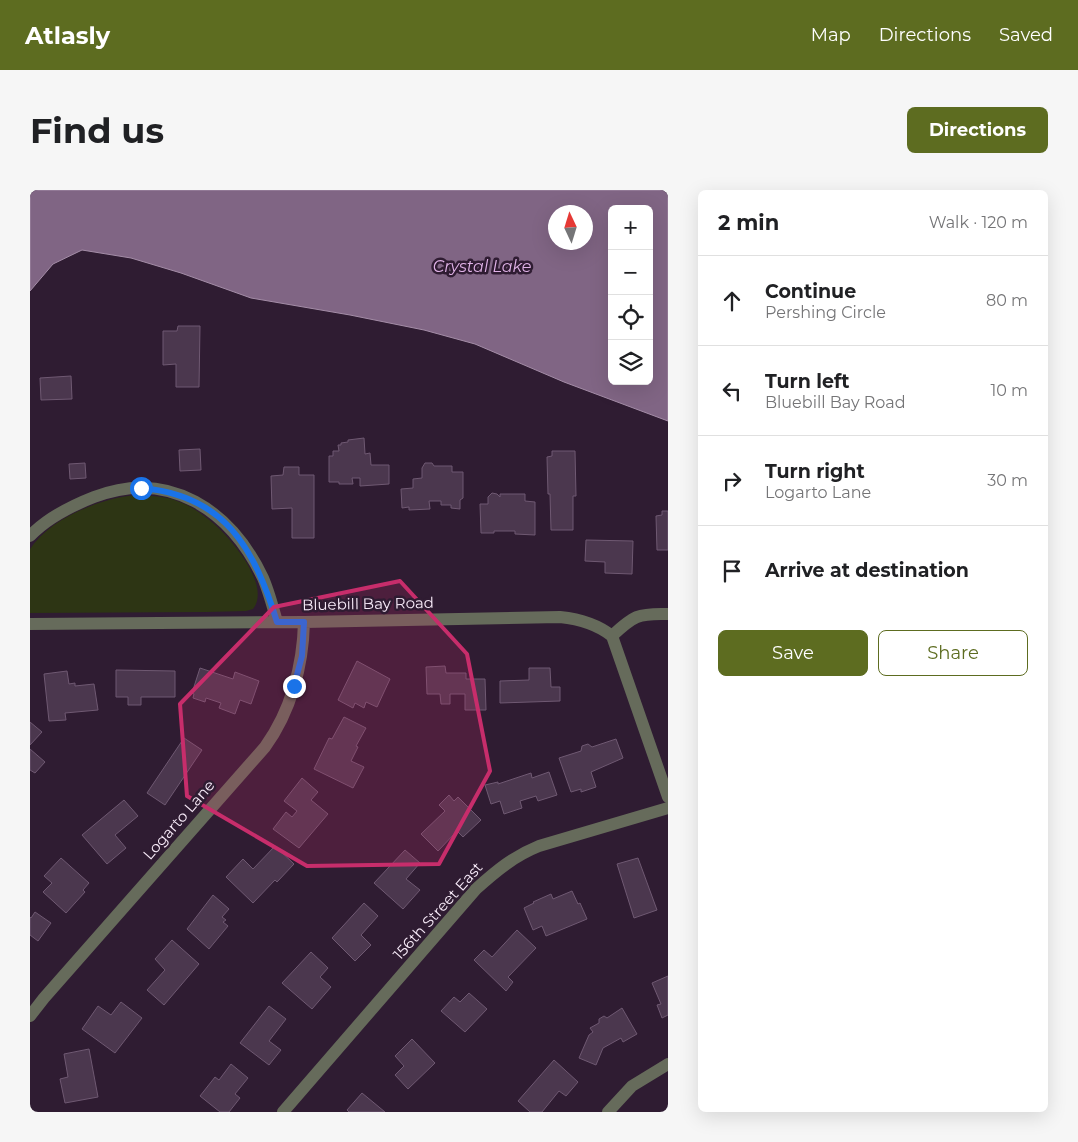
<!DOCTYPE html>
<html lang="en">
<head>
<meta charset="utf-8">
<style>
  :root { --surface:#fff; --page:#f6f6f6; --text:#202124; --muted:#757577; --line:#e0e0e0; --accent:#5d6c20 }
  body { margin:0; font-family:Montserrat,sans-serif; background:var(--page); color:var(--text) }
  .controls { position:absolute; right:15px; top:15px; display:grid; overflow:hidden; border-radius:8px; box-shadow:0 5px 20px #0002 }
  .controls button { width:45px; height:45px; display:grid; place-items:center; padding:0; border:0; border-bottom:1px solid var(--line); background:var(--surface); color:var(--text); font:25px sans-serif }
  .compass { position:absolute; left:518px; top:15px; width:45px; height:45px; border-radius:50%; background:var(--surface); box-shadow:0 5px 20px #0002; rotate:356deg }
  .stop { position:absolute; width:15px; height:15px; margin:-11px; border:4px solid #1a73e8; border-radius:50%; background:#fff }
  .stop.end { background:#1a73e8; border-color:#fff; box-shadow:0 1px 5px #0008 }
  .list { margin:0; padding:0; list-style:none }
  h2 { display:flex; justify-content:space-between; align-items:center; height:65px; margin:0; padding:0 20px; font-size:21px }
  h2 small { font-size:16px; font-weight:400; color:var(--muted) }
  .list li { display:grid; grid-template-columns:32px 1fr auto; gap:15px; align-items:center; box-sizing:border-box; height:90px; padding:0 20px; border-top:1px solid var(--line) }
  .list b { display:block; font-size:19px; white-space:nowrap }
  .list p { margin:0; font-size:16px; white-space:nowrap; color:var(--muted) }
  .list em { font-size:16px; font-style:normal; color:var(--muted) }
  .actions { display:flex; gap:10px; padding:15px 20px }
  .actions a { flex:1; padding:11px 0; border:1px solid var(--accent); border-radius:8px; text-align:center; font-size:18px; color:var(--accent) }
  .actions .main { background:var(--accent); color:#fff }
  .icon { flex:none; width:28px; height:28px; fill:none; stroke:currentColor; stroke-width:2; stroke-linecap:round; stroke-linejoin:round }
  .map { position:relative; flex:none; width:638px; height:922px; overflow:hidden; border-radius:8px }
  header { display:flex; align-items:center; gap:30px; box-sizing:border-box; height:70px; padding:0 25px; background:var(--accent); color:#fff }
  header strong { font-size:24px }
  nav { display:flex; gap:28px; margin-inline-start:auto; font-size:18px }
  .intro { display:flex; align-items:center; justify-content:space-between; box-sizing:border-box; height:120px; padding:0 30px }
  h1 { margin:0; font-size:35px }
  .button { padding:12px 22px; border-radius:8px; background:var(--accent); color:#fff; font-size:18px; font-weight:700 }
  main { display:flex; gap:30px; padding:0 30px }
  aside { flex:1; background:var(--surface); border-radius:8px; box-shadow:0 5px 20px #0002 }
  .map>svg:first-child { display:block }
</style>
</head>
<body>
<header>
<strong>Atlasly</strong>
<nav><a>Map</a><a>Directions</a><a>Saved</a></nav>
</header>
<div class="intro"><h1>Find us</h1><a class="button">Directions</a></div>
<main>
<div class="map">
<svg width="638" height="922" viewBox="0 0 638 922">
  <rect width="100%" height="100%" fill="#2f1c32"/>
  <path fill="#2d3514" d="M108 305C121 306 135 306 147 311 156 314 167 320 174 326 195 340 243 394 223 419L216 421 177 422 0 423V359C20 328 73 307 108 305Z"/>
  <path fill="#806584" stroke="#a48da7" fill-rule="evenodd" d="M0 0H638V231L534 192 445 154 394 140 320 125 221 108 151 83 101 68 52 60 23 74 0 101ZM582 19H619V191H582ZM526 22H556V52H526Z"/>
  <path fill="#4b374e" stroke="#6f5972" d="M148 136H170L169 197H146V174L133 175V141H147Z
    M41 186 42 209 11 210 10 188Z
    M334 248 335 264 340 263 341 275H359V294L330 296V288H322L323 294H309V292H299V266H303V261H309L308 255H311V253L318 252V250Z
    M170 259 171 280 150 281 149 260Z
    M522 261H545L546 306H543V340H521L520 304H518L517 267 522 266Z
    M55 273 56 288 40 289 39 274Z
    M395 273H402L404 276H422V282H433V308L430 310V319L421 318V315H411V311H399L400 319 379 320V317L372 318 371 299 383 298V289L392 288V278Z
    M254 277H269V285H284V348H262V318L242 319 241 286 253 285Z
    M462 303 467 304 470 307V304H495V311L505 312V345L485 344V341H464V343H451L450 314H458V307Z
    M632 321H638V360H627L626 326 632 325Z
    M556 350 603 351 602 384 575 383V372L555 371Z
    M327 471 360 489 347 517 336 512 334 518 325 513 323 518 308 510Z
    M415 476 416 483H436V489H455L456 520H435V504H420V514H411L410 504H397L396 477Z
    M170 478 203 489 205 482 229 491 221 514 210 510 205 524 189 518 191 513 176 508 175 512 163 508 164 504 162 503Z
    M499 478H520L521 497H530V511L470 513V491L499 490Z
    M86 480 145 481V507H111V515H98V507H86Z
    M37 481 39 494 45 493V496L64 494 68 520 35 523 36 530 19 531 14 484Z
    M314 527 336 538 326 556 328 557 321 571 334 577 323 598 284 579 299 548 302 549Z
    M0 532 12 542 0 555Z
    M154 548 172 560 135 615 117 603Z
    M586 549 593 568 561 582 566 597 551 602V599L541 602 529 568 551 561 552 556 558 554 562 557Z
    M0 559 15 572 5 583 0 580Z
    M519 582 527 605 508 611 506 606 490 611 492 618 474 624 470 611 461 614 455 595 468 592V594L501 583 502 588Z
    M272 588 288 602 281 610 298 624 269 658 243 639 256 622 262 627 267 621 254 611Z
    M419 605 424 611 428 607 451 630 433 647 427 641 408 661 391 644 415 621 409 615Z
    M94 610 108 626 85 645 96 658 77 674 52 645Z
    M245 656 264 674 247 692 245 690 223 713 196 687 213 669 223 679Z
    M375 660 390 673 376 689 390 700 373 719 344 693Z
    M31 668 59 693 53 700 55 702 36 723 13 702 22 693 14 686Z
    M608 668 627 720 604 728 587 674Z
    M542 701 548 714 550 713 557 729 516 746 512 736 503 740 494 718 504 713 503 712 521 704 523 709Z
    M183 705 199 719 192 727 196 730 193 732 198 736 179 759 157 739Z
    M334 713 348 726 331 745 341 755 325 771 302 748Z
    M5 722 21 733 8 751 0 745V727L1 728Z
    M487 740 506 758 478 787 483 792 476 801 444 770 454 760 462 767Z
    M142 750 169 774 134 815 117 800 135 780 125 769Z
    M281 762 298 778 290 787 301 797 282 819 252 793Z
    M638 786V825L632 828 627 815 631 814 622 793Z
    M439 803 457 819 435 842 411 821 424 807 430 812Z
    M91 812 112 828 85 863 52 839 68 816 81 825Z
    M239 816 256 829 239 851 251 860 239 875 210 853Z
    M592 818 607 844 593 852 591 848 573 858 566 875 549 868 559 845 563 842 560 838 569 833V829L574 826 577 828Z
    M382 849 405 873 378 899 365 885 374 876 365 866Z
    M59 859 68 907 35 913 30 889 38 887 34 864Z
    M524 870 548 892 536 906 529 901 512 922H500L488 911Z
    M201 874 218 888 205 904 210 908 199 922H190L170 906 185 887 189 890Z
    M332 903 355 922H319L317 920Z"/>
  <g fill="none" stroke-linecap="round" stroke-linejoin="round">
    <path stroke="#666b5b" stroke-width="12" d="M0 346C17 328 41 316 64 307 140 278 201 321 233 388 239 402 243 417 247 432
      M0 434 274 432 530 427C549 429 567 434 582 446L638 607
      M582 446C603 426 608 423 638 424
      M0 826 14 808 235 557C261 521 273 476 274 432
      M253 922 446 699C466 681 484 666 509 656L638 618
      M578 922 602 896 638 874"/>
  </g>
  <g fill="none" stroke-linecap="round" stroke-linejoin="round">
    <path stroke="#1a73e8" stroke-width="6" d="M111 298C195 305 224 358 247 432H274L272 466 264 496"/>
  </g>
  <path fill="#c72d6b" fill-opacity="0.2" stroke="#c72d6b" stroke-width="4" stroke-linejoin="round" d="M370 391 437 464 460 581 409 674 277 676 157 606 150 514 244 417Z"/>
  <g text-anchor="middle" stroke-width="5" stroke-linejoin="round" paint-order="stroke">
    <g font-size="15" fill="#f8ebf9" stroke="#2f1c32">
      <text transform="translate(338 414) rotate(-1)" y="5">Bluebill Bay Road</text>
      <text transform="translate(149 630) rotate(-49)" y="5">Logarto Lane</text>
      <text transform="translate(408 721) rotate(-48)" y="5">156th Street East</text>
    </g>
    <g font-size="16" font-style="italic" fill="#e1b3e8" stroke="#2f1c32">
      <text x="452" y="82">Crystal Lake</text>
    </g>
  </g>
</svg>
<div class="controls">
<button>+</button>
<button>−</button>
<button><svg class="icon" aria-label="locate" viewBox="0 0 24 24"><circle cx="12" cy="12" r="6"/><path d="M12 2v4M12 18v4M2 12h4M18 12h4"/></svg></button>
<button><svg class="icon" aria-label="layers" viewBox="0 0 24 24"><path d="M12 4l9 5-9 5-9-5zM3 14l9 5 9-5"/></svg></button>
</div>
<svg class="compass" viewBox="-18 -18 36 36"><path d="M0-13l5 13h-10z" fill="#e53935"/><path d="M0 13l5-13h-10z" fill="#757577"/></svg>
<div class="stop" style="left:111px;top:298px"></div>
<div class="stop end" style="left:264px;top:496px"></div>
</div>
<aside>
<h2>2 min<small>Walk · 120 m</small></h2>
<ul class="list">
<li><svg class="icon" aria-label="ahead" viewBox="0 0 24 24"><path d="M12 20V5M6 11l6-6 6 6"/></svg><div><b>Continue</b><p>Pershing Circle</p></div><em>80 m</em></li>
<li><svg class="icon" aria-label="left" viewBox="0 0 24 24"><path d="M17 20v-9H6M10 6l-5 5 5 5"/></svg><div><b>Turn left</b><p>Bluebill Bay Road</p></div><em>10 m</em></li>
<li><svg class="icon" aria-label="right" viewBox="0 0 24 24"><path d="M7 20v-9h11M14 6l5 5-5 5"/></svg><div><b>Turn right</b><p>Logarto Lane</p></div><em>30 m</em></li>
<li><svg class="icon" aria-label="arrive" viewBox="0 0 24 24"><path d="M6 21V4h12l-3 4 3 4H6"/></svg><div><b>Arrive at destination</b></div></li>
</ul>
<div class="actions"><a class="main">Save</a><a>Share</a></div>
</aside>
</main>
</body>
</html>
